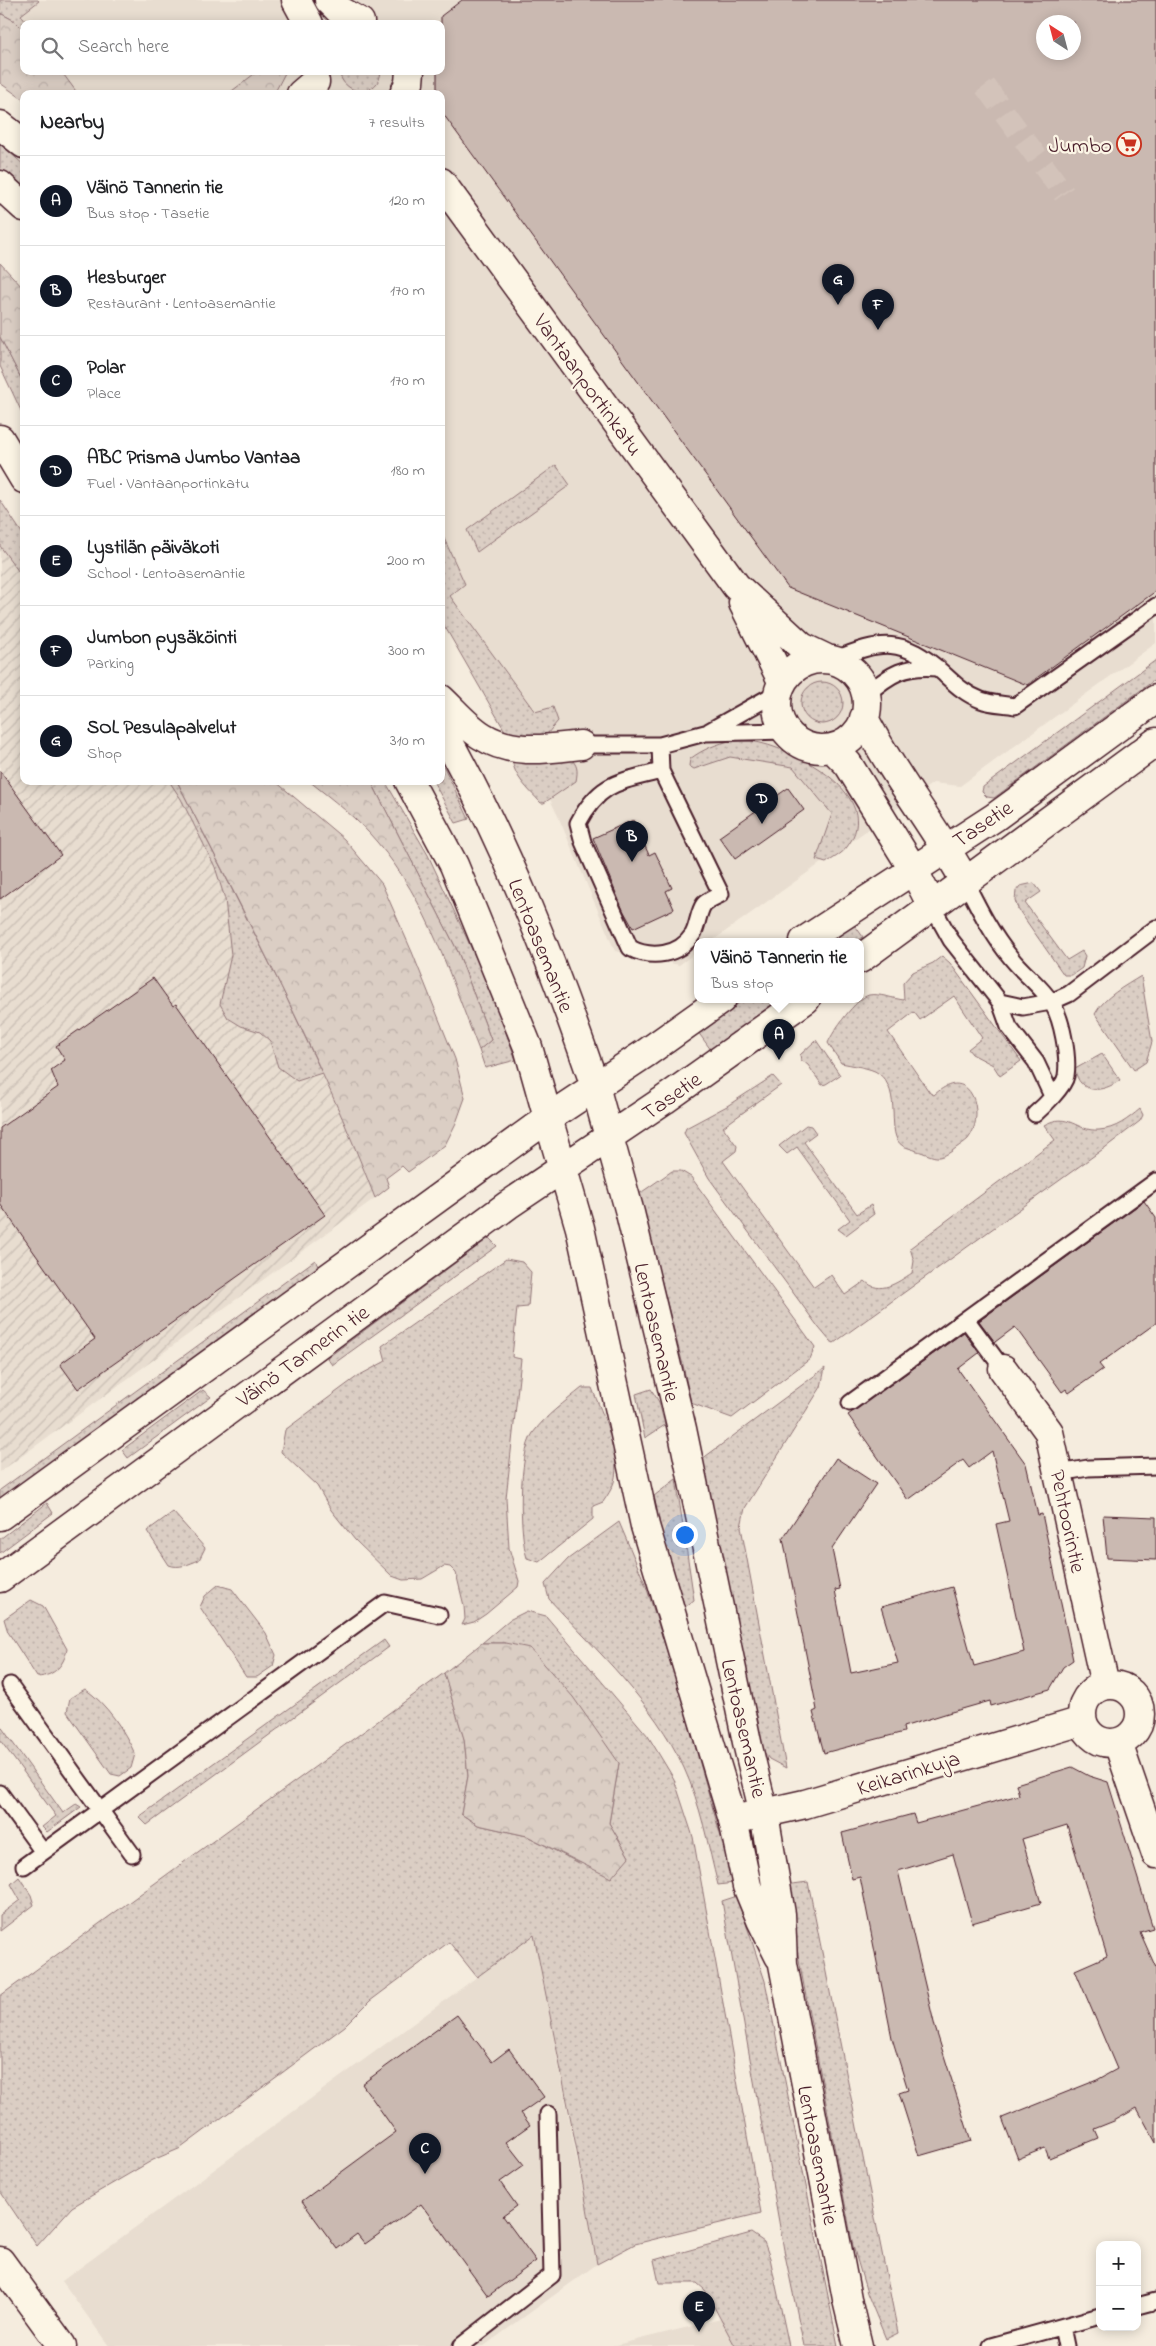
<!DOCTYPE html>
<html lang="en">
<head>
<meta charset="utf-8">
<style>
  :root { --surface:#fff; --page:#f2f2f2; --text:#202124; --muted:#757577; --line:#e0e0e0; --accent:#111827 }
  body { margin:0; font-family:"Indie Flower",sans-serif; background:var(--page); color:var(--text) }
  .controls { position:absolute; right:15px; bottom:15px; display:grid; overflow:hidden; border-radius:10px; box-shadow:0 2px 12px #0003 }
  .controls button { width:45px; height:45px; display:grid; place-items:center; padding:0; border:0; border-bottom:1px solid var(--line); background:var(--surface); color:var(--text); font:25px sans-serif }
  .compass { position:absolute; left:1036px; top:15px; width:45px; height:45px; border-radius:50%; background:var(--surface); box-shadow:0 2px 12px #0003; rotate:324deg }
  .you { position:absolute; left:684px; top:1534px; width:18px; height:18px; margin:-12px; border:4px solid #fff; border-radius:50%; background:#1a73e8; box-shadow:0 0 0 8px #1a73e833 }
  .badge { display:grid; place-items:center; width:32px; height:32px; border-radius:50%; background:var(--accent); color:#fff; font-size:16px; font-weight:700 }
  .pin { position:absolute; translate:-50% -41px; filter:drop-shadow(0 1px 2px #0008) }
  .pin::after { content:''; position:absolute; top:26px; width:18px; height:15px; background:inherit; clip-path:polygon(0 0,100% 0,50% 100%) }
  .popup { position:absolute; left:694px; top:938px; width:170px; height:65px; box-sizing:border-box; display:grid; place-content:center; border-radius:10px; background:var(--surface); filter:drop-shadow(0 1px 4px #0005); font-size:16px; white-space:nowrap; color:var(--muted) }
  .popup b { font-size:19px; color:var(--text) }
  .popup::after { content:''; position:absolute; left:50%; top:100%; margin-left:-10px; border:10px solid transparent; border-top-color:var(--surface) }
  .list { margin:0; padding:0; list-style:none }
  h2 { display:flex; justify-content:space-between; align-items:center; height:65px; margin:0; padding:0 20px; font-size:21px }
  h2 small { font-size:16px; font-weight:400; color:var(--muted) }
  .list li { display:grid; grid-template-columns:32px 1fr auto; gap:15px; align-items:center; box-sizing:border-box; height:90px; padding:0 20px; border-top:1px solid var(--line) }
  .list b { display:block; font-size:19px; white-space:nowrap }
  .list p { margin:0; font-size:16px; white-space:nowrap; color:var(--muted) }
  .list em { font-size:16px; font-style:normal; color:var(--muted) }
  .icon { flex:none; width:28px; height:28px; fill:none; stroke:currentColor; stroke-width:2; stroke-linecap:round; stroke-linejoin:round }
  .map { position:relative; flex:none; width:1156px; height:2346px; overflow:hidden }
  .search { position:absolute; background:var(--surface); box-shadow:0 2px 12px #0003; left:20px; top:20px; width:425px; height:55px; display:flex; align-items:center; gap:12px; box-sizing:border-box; padding:0 18px; border-radius:10px; color:var(--muted); font-size:19px }
  .panel { position:absolute; background:var(--surface); box-shadow:0 2px 12px #0003; left:20px; top:90px; width:425px; height:695px; border-radius:10px }
  .map>svg:first-child { display:block }
</style>
</head>
<body>
<div class="map">
<svg width="1156" height="2346" viewBox="0 0 1156 2346">
  <defs>
    <pattern id="industrial-furrows" width="10" height="10" patternUnits="userSpaceOnUse" patternTransform="scale(1.25)"><rect width="10" height="10" fill="#e8ddd0"/><path d="M-1 1l2-2M0 10L10 0M9 11l2-2" fill="none" stroke="#c8bdb3"/></pattern>
    <pattern id="grass-dots" width="8" height="8" patternUnits="userSpaceOnUse" patternTransform="scale(1.25)"><rect width="8" height="8" fill="#dbcec4"/><path d="M2 2h.1M6 6h.1" fill="none" stroke="#bdb0a9" stroke-width="1.8" stroke-linecap="round"/></pattern>
    <pattern id="forest-crowns" width="20" height="18" patternUnits="userSpaceOnUse" patternTransform="scale(1.25)"><rect width="20" height="18" fill="#dbcec4"/><path d="M2 6a3 3 0 1 1 6 0M12 15a3 3 0 1 1 6 0" fill="none" stroke="#bdb0a9"/></pattern>
  </defs>
  <rect width="100%" height="100%" fill="#f5ecde"/>
  <filter id="ink" filterUnits="userSpaceOnUse"><feTurbulence type="fractalNoise" baseFrequency=".02" numOctaves="2"/><feDisplacementMap in="SourceGraphic" scale="10" xChannelSelector="R" yChannelSelector="G"/><feConvolveMatrix kernelMatrix="1 2 1 2 8 2 1 2 1" color-interpolation-filters="sRGB"/></filter>
  <g filter="url(#ink)">
    <path fill="#e8ddd0" fill-rule="evenodd" d="M0 0H1156V643L960 786 933 783 712 941H698V951L679 965 615 951 558 816 516 729 441 611V94H31L0 70ZM1044 22H1074V52H1044ZM24 24H441V71H24Z
      M534 1935 597 2264 484 2346H109L62 2281Z
      M725 2318 735 2346H612Z"/>
    <path fill="url(#industrial-furrows)" d="M0 513 24 546V781H177L283 990 349 1131 375 1198 0 1472Z"/>
    <path fill="url(#grass-dots)" stroke="#927678" d="M0 0H38L39 1 21 15 27 24H24V30L15 21 0 13Z
      M339 71H381C380 84 372 90 360 92 349 89 341 83 339 71Z
      M0 144 24 165V190L0 169Z
      M0 337 24 384V417L0 366Z
      M556 465 570 485 477 552 467 530Z
      M0 500 24 536V579L0 546Z
      M441 532 465 584 450 596 535 712 553 707 558 721 547 734 524 737 505 731 441 620Z
      M1156 660V679L994 798 987 797 982 792 983 787Z
      M801 703a21 21 0 1 1 42 0a21 21 0 1 1-42 0Z
      M733 740C741 741 749 740 756 742 796 750 886 795 847 847 842 854 832 859 826 863L816 860 832 814 793 767 730 757 694 769 689 766 690 759C703 749 717 744 733 740Z
      M569 757C578 765 578 770 576 781L544 803H541C528 789 514 777 512 759Z
      M441 762 443 765 469 819 456 823 433 781H441Z
      M169 781H182L178 783 283 990 322 1073 297 1081 278 1067 270 1041 260 1032 241 1026 228 1018 220 1004 231 955 225 899 215 867 181 799Z
      M371 781H385L428 855 488 984 516 1060 485 1068 479 1050 491 1040 458 952Z
      M1034 883 1041 892 1025 903 1067 960 1082 951 1085 956 1082 968 1072 975H1064L1018 909 1015 900 1016 891 1020 886Z
      M854 924 863 937 858 941H829Z
      M942 956 950 963 1021 1061 1000 1076 993 1065 972 1054 968 1049 982 1038 954 996 920 1020 914 1012 888 1032 930 1093 934 1095C971 1061 987 1115 968 1139 965 1142 960 1145 956 1148 951 1152 945 1156 939 1157 933 1158 923 1152 917 1151 913 1149 907 1148 903 1146 884 1135 904 1092 878 1073 872 1068 850 1065 841 1063L828 1043C833 1031 856 998 869 995 879 993 894 999 904 1000L903 983 913 972 933 963Z
      M1141 976 1152 1042 1146 1062 1134 1070 1095 1014C1104 997 1125 986 1141 976Z
      M745 999H780L711 1050 698 1032Z
      M816 1040 840 1075 826 1084 822 1085 808 1065 801 1060 800 1055Z
      M1102 1054 1120 1080C1103 1093 1079 1095 1075 1069Z
      M773 1076 781 1085 723 1127 737 1146 736 1151 723 1161 814 1287 831 1275 845 1295 865 1281C880 1296 898 1282 912 1273L914 1261 910 1248 1055 1140 1044 1125C1069 1111 1076 1132 1099 1130 1116 1129 1128 1119 1140 1109L1143 1115 1140 1121 1106 1147 834 1343 830 1341 819 1328 709 1178 684 1133 686 1128 727 1106Z
      M806 1125 811 1126 816 1133 804 1142 857 1214 871 1205 874 1214 846 1235 838 1229 850 1220 797 1147 787 1154 779 1146Z
      M672 1171H681L691 1177 815 1347 810 1359 732 1418 691 1403 683 1365 639 1194Z
      M489 1238 497 1246 332 1365 327 1358Z
      M506 1259 522 1262 531 1272 528 1307 517 1308 512 1357 521 1359 506 1498 509 1548 519 1581 518 1587 486 1614 474 1622 462 1625 465 1619 464 1606 456 1573 450 1567 444 1566 422 1579 403 1580 392 1576 355 1540 331 1510 317 1486 281 1452 285 1430 358 1376 386 1361 382 1346Z
      M315 1260 320 1267 0 1499V1490Z
      M825 1368 821 1387 745 1508 741 1527 786 1768 769 1759 757 1742 702 1459Z
      M582 1388H592C602 1414 622 1453 614 1482 612 1489 607 1496 603 1502L593 1506V1519L539 1562 527 1558C519 1533 518 1455 533 1433 546 1415 565 1402 582 1388Z
      M651 1389 659 1402 665 1425 645 1438 636 1394Z
      M203 1390 211 1397 128 1458 122 1450Z
      M676 1479 694 1600 685 1607 664 1545 654 1496Z
      M47 1503 53 1513 0 1553V1539Z
      M173 1512 205 1548 199 1560C189 1564 179 1569 169 1565L147 1531Z
      M619 1522 646 1586 676 1679 734 1883 718 1885C708 1846 701 1805 684 1768 654 1703 597 1651 549 1599L545 1584 568 1559Z
      M218 1585 232 1589 266 1633 276 1655 273 1666 257 1677H246L200 1607 205 1596Z
      M31 1600 43 1606 67 1649C64 1665 55 1676 37 1677L8 1632 4 1619Z
      M527 1611 546 1616 648 1736 674 1779 693 1837 761 2213 635 2244 597 2264 576 2146 534 1935 477 1977 449 1942 370 2001 345 2026 181 2148 153 2160 72 2207 37 2246 0 2191V1996L444 1673 464 1738 468 1776 461 1814 478 1825 527 1836 579 1863 629 1857 609 1823 619 1763 505 1643H482L509 1620Z
      M384 1640 389 1647 147 1825 139 1817Z
      M85 1689C107 1704 124 1730 135 1754L131 1768 120 1776 111 1774 67 1712 70 1698Z
      M0 1725 63 1813 76 1804 81 1807 47 1832 42 1827 56 1816 0 1740Z
      M19 1877 31 1895 34 1905 0 1931V1915L20 1900 11 1884Z
      M808 1882 898 2333 886 2339 867 2293 853 2246 785 1885Z
      M737 1896 765 1981 838 2346H804L784 2250 722 1901Z
      M751 2233 764 2242 770 2258 789 2346H735L705 2290 697 2283H659L654 2260Z"/>
    <path fill="url(#forest-crowns)" stroke="#927678" d="M0 13 15 21 24 30V71H61L78 94H24V100L0 83Z
      M258 71H286L274 94H228Z
      M0 263 24 289V384L0 337Z
      M182 781H275L344 839 382 884 412 952 455 1059 465 1098 456 1123 445 1145 408 1172 402 1166 386 1178 389 1187 375 1198C320 1055 247 919 178 783Z
      M309 781H371L458 952 491 1040 479 1050C451 979 428 901 377 842 357 818 333 800 309 781Z
      M482 1643H505L530 1648 573 1697 619 1763 609 1823 629 1857 611 1878 527 1836 478 1825 461 1814 468 1776 464 1739 444 1673Z"/>
    <path fill="#cab9b1" stroke="#4a1f2b" fill-rule="evenodd" d="M462 0H1156V591L1027 685 788 588 441 111V94H437V71H441V16ZM1044 22H1074V52H1044Z
      M0 771 61 855 0 899Z
      M788 788 804 810 735 859 719 837Z
      M633 820 649 855 655 852 672 888 666 891 674 909 633 928 623 910 593 838Z
      M153 978 173 1006 176 1004 325 1215 78 1389 60 1364 95 1339 0 1204V1128L58 1087 51 1070 65 1060 56 1046Z
      M1144 1201 1156 1218V1323L1099 1364 1103 1369 1069 1393 1066 1389 1062 1392 1015 1327 995 1342 979 1321Z
      M964 1332 979 1353 958 1369 1026 1464 1038 1515 1042 1514 1073 1660 1063 1667 1050 1689 991 1706 990 1701 948 1713 903 1727 904 1732 824 1753 813 1712 817 1710 783 1538 836 1458 876 1484 832 1549 840 1589 835 1590 851 1673 898 1663 881 1607 952 1587 974 1666 1024 1652 996 1524 1009 1521 992 1451 969 1468 963 1460 908 1500 848 1415Z
      M1103 1515 1156 1517V1560L1107 1558Z
      M1072 1767 1089 1776 1108 1782 1153 1928 1140 1932 1156 1968V2143L1137 2108 1114 2121 1094 2129 1098 2138 1049 2158 1045 2148 1018 2159 1002 2118 1097 2080 1117 2069 1075 1970 1107 1956 1067 1825 1022 1839 1041 1903 972 1923 953 1854 898 1871 935 2027 971 2141 919 2156 899 2093 908 2090 892 2038 860 1877 852 1879 842 1833 913 1814 916 1823 1019 1795 1016 1784Z
      M457 2015 492 2062 509 2049 544 2097 521 2113 530 2125 506 2142 524 2165 500 2182 517 2206 503 2216 536 2261 488 2296 421 2204 365 2244 357 2234 337 2249 302 2201 396 2132 362 2084Z"/>
    <g fill="none" stroke-linecap="round" stroke-linejoin="round">
      <path stroke="#d3c3ba" stroke-width="22" stroke-dasharray="22 11" stroke-linecap="butt" d="M985 86 1064 194"/>
      <defs>
        <path id="service" d="M834 660C881 640 903 637 943 673 955 684 965 694 981 700 991 704 1004 704 1015 706L1156 606
          M866 695C891 673 905 665 938 668
          M709 731 778 692
          M581 745H660L705 733 785 731
          M660 745 661 771 721 894C716 897 708 900 704 904 698 912 698 925 693 934 679 956 651 959 630 948L583 842 578 823C600 782 619 782 661 771
          M965 881C979 909 992 935 1012 959 1024 974 1042 987 1051 1002 1062 1017 1069 1057 1066 1076 1064 1087 1043 1107 1035 1114
          M932 906 951 940 1000 1002 1023 1007 1051 1002 1069 994 1156 928
          M1000 1002 1009 1027 1036 1062 1052 1096
          M966 1319 1003 1369
          M850 1403 1156 1181
          M1059 1473 1088 1468 1156 1466
          M10 1685 132 1854
          M0 1793 43 1852
          M24 1866 385 1603 439 1615
          M1137 2306 1156 2301
          M1062 2327 1066 2346
          M461 2346 552 2275 548 2114
          M991 2346 1100 2316"/>
        <path id="minor" d="M296 0 309 24
          M329 0 339 10 360 22
          M404 94 409 83 410 71
          M441 182 736 586 802 647 825 658
          M743 603 782 681
          M777 704a45 45 0 1 1 90 0a45 45 0 1 1-90 0Z
          M864 718C893 775 934 825 965 881
          M832 748 848 764 913 869 932 906
          M1003 1369 1049 1432 1105 1685
          M1082 1714a29 29 0 1 1 58 0a29 29 0 1 1-58 0Z
          M1118 1743 1156 1854
          M733 1820 805 1804 1082 1721
          M0 2261 62 2346"/>
        <path id="secondary" d="M804 941 995 817 1156 699
          M860 959 1156 742
          M595 1086 630 1213 682 1429 748 1747 764 1814 781 1914 783 1964 848 2304 858 2346
          M548 1118 580 1228 645 1526 733 1820 747 1886 761 1920 779 1956
          M0 1516 548 1118 646 1053 722 999
          M0 1578 508 1205 664 1100 806 999"/>
        <path id="primary" d="M301 94 315 82
          M0 125 24 144
          M0 185 24 207
          M0 439 24 479
          M441 699C454 711 467 727 482 736 512 755 547 749 581 745
          M441 728C505 841 553 963 595 1086
          M409 781 454 865 528 1047 548 1118"/>
      </defs>
      <use href="#service" stroke="#4a1f2b" stroke-width="19"/>
      <use href="#minor" stroke="#4a1f2b" stroke-width="31"/>
      <use href="#secondary" stroke="#4a1f2b" stroke-width="31"/>
      <use href="#primary" stroke="#4a1f2b" stroke-width="31"/>
      <use href="#service" stroke="#fcf5e5" stroke-width="15"/>
      <use href="#minor" stroke="#fcf5e5" stroke-width="28"/>
      <use href="#secondary" stroke="#fcf5e5" stroke-width="28"/>
      <use href="#primary" stroke="#fcf5e5" stroke-width="28"/>
    </g>
  </g>
  <defs>
    <symbol id="supermarket-ring" viewBox="-11 -11 22 22"><circle r="9.5" fill="#fcf5e5" stroke="#c8321e" stroke-width="1.5"/><path d="M-6-5.5h2.5l.6 2H6L4.5 2H-2.5L-4.4-4H-6ZM-1.5 3.2a1.3 1.3 0 1 0 .1 0ZM3 3.2a1.3 1.3 0 1 0 .1 0Z" fill="#c8321e"/></symbol>
  </defs>
  <g fill-rule="evenodd">
    <use href="#supermarket-ring" x="1115" y="130" width="28" height="28"/>
  </g>
  <g text-anchor="middle" stroke-width="4.5" stroke-linejoin="round" paint-order="stroke">
    <g font-size="22" fill="#4a1f2b" stroke="#fcf5e5" text-anchor="end">
      <text x="1112" y="152">Jumbo</text>
    </g>
    <g font-size="22" fill="#4a1f2b" stroke="#fcf5e5">
      <text transform="translate(589 384) rotate(54)" y="8">Vantaanportinkatu</text>
      <text transform="translate(982 823) rotate(-34)" y="8">Tasetie</text>
      <text transform="translate(542 945) rotate(68)" y="8">Lentoasemantie</text>
      <text transform="translate(671 1095) rotate(-35)" y="8">Tasetie</text>
      <text transform="translate(658 1332) rotate(77)" y="8">Lentoasemantie</text>
      <text transform="translate(302 1355) rotate(-36)" y="8">Väinö Tannerin tie</text>
      <text transform="translate(1069 1521) rotate(78)" y="8">Pehtoorintie</text>
      <text transform="translate(745 1728) rotate(77)" y="8">Lentoasemantie</text>
      <text transform="translate(908 1772) rotate(-17)" y="8">Keikarinkuja</text>
      <text transform="translate(819 2155) rotate(79)" y="8">Lentoasemantie</text>
    </g>
  </g>
</svg>
<div class="controls">
<button>+</button>
<button>−</button>
</div>
<svg class="compass" viewBox="-18 -18 36 36"><path d="M0-13l5 13h-10z" fill="#e53935"/><path d="M0 13l5-13h-10z" fill="#757577"/></svg>
<div class="you"></div>
<div class="pin badge" style="left:779px;top:1060px">A</div>
<div class="popup"><b>Väinö Tannerin tie</b>Bus stop</div>
<div class="pin badge" style="left:632px;top:862px">B</div>
<div class="pin badge" style="left:425px;top:2174px">C</div>
<div class="pin badge" style="left:762px;top:824px">D</div>
<div class="pin badge" style="left:699px;top:2332px">E</div>
<div class="pin badge" style="left:878px;top:330px">F</div>
<div class="pin badge" style="left:838px;top:305px">G</div>
<div class="search"><svg class="icon" aria-label="search" viewBox="0 0 24 24"><circle cx="10" cy="10" r="6"/><path d="M15 15l6 6"/></svg>Search here</div>
<section class="panel">
<h2>Nearby<small>7 results</small></h2>
<ul class="list">
<li><span class="badge">A</span><div><b>Väinö Tannerin tie</b><p>Bus stop · Tasetie</p></div><em>120 m</em></li>
<li><span class="badge">B</span><div><b>Hesburger</b><p>Restaurant · Lentoasemantie</p></div><em>170 m</em></li>
<li><span class="badge">C</span><div><b>Polar</b><p>Place</p></div><em>170 m</em></li>
<li><span class="badge">D</span><div><b>ABC Prisma Jumbo Vantaa</b><p>Fuel · Vantaanportinkatu</p></div><em>180 m</em></li>
<li><span class="badge">E</span><div><b>Lystilän päiväkoti</b><p>School · Lentoasemantie</p></div><em>200 m</em></li>
<li><span class="badge">F</span><div><b>Jumbon pysäköinti</b><p>Parking</p></div><em>300 m</em></li>
<li><span class="badge">G</span><div><b>SOL Pesulapalvelut</b><p>Shop</p></div><em>310 m</em></li>
</ul>
</section>
</div>
</body>
</html>
